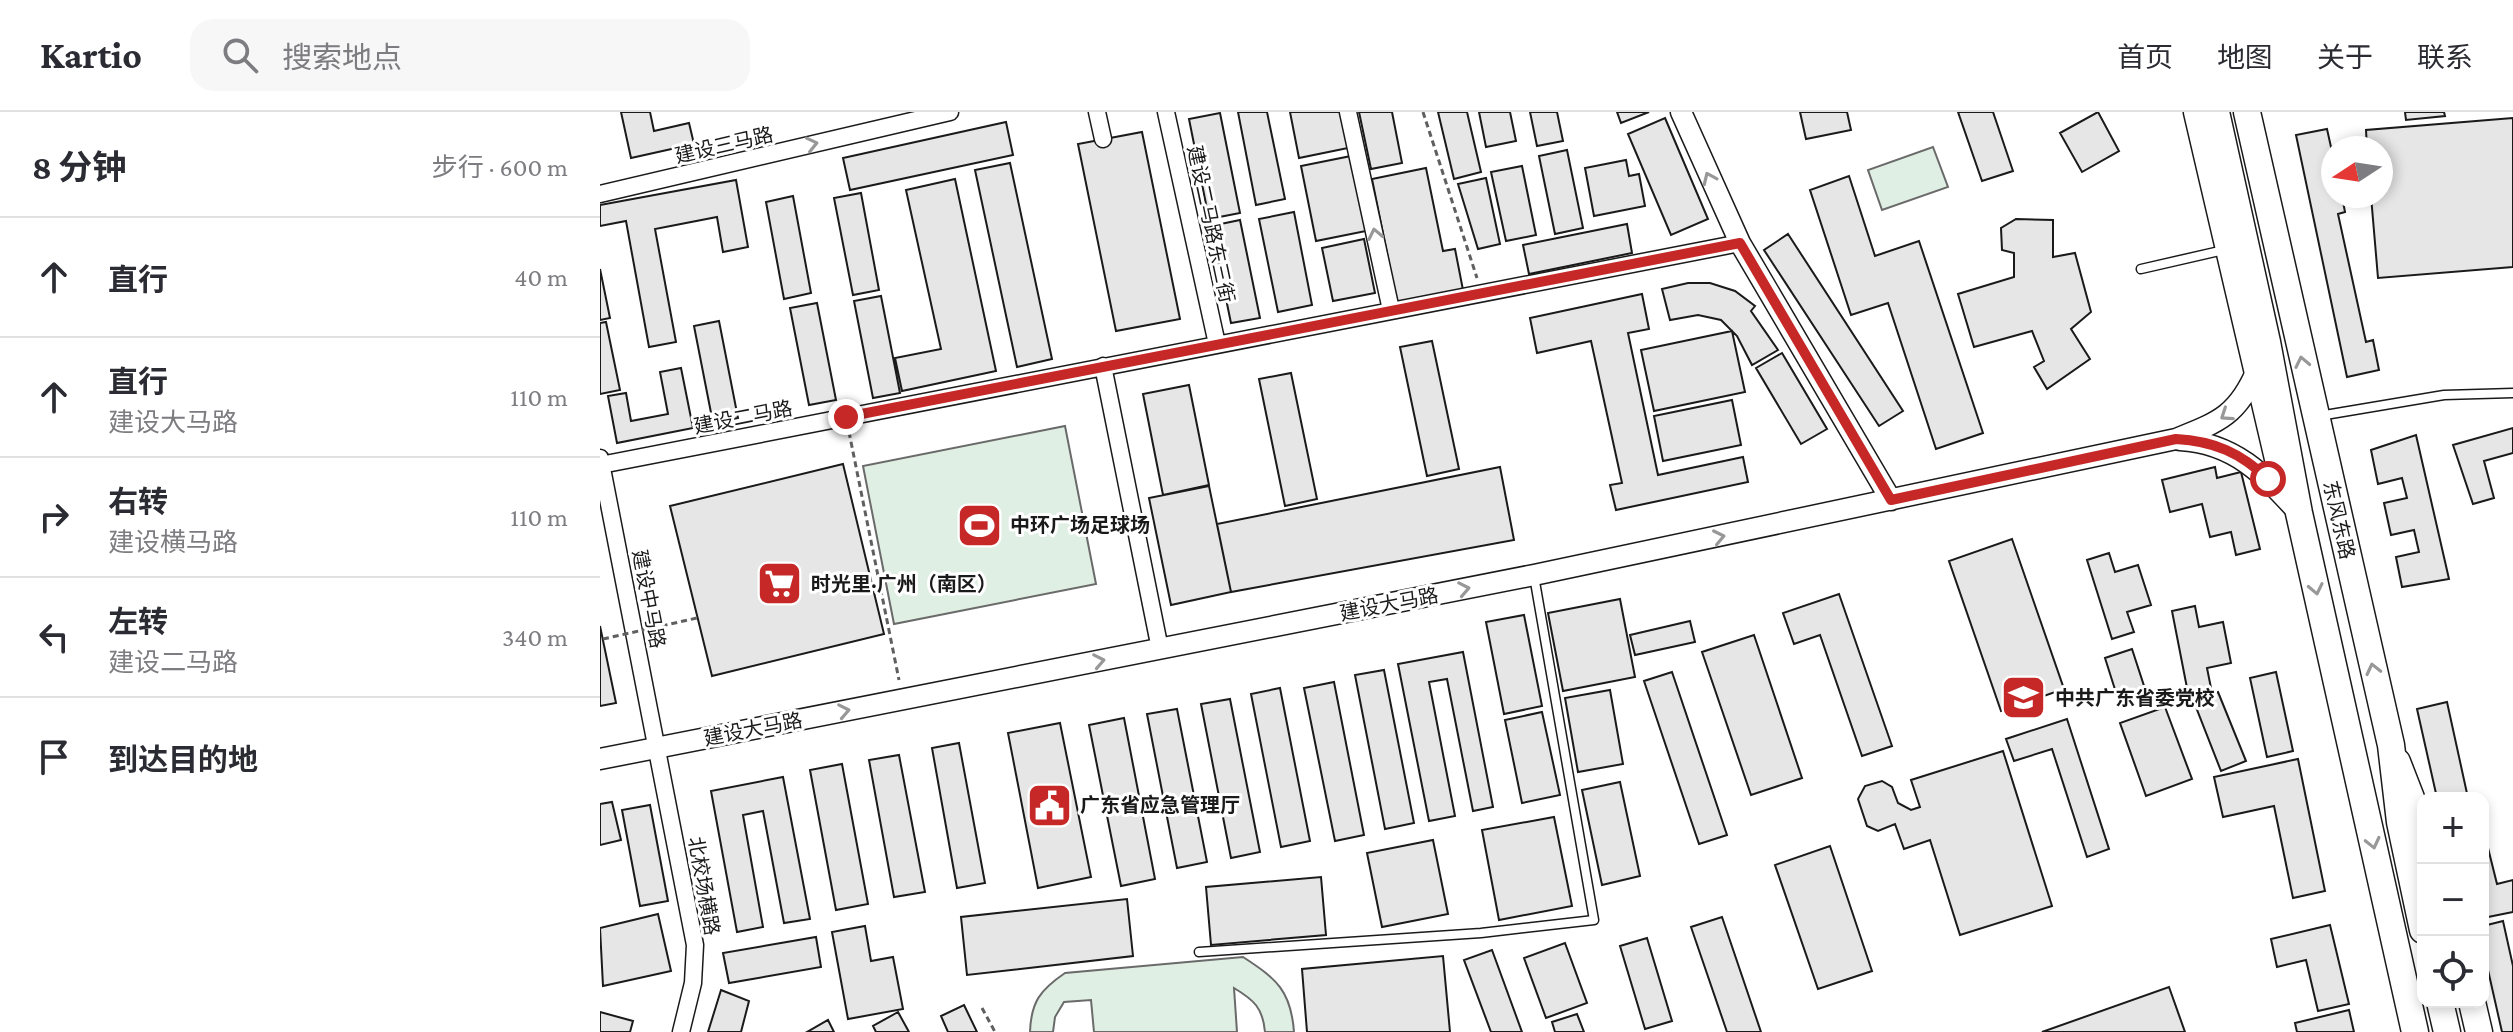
<!DOCTYPE html>
<html lang="zh">
<head>
<meta charset="utf-8">
<style>
  :root { --surface:#fff; --page:#f7f7f7; --text:#2b2b33; --muted:#7c7c81; --line:#e1e1e2 }
  body { margin:0; font-family:"Crimson Pro","Noto Sans SC",serif; background:var(--page); color:var(--text) }
  .controls { position:absolute; right:24px; bottom:24px; display:grid; overflow:hidden; border-radius:16px; box-shadow:0 4px 12px #0003 }
  .controls button { width:72px; height:72px; display:grid; place-items:center; padding:0; border:0; border-bottom:2px solid var(--line); background:var(--surface); color:var(--text); font:40px sans-serif }
  .compass { position:absolute; left:1721px; top:24px; width:72px; height:72px; border-radius:50%; background:var(--surface); box-shadow:0 4px 12px #0003; rotate:258deg }
  .stop { position:absolute; width:24px; height:24px; margin:-18px; border:6px solid #c62828; border-radius:50%; background:#fff }
  .stop.end { background:#c62828; border-color:#fff; box-shadow:0 2px 8px #0008 }
  .list { margin:0; padding:0; list-style:none }
  h2 { display:flex; justify-content:space-between; align-items:center; height:104px; margin:0; padding:0 32px; font-size:34px }
  h2 small { font-size:26px; font-weight:400; color:var(--muted) }
  .list li { display:grid; grid-template-columns:52px 1fr auto; gap:24px; align-items:center; box-sizing:border-box; height:120px; padding:0 32px; border-top:2px solid var(--line) }
  .list b { display:block; font-size:30px; white-space:nowrap }
  .list p { margin:0; font-size:26px; white-space:nowrap; color:var(--muted) }
  .list em { font-size:26px; font-style:normal; color:var(--muted) }
  .icon { flex:none; width:44px; height:44px; fill:none; stroke:currentColor; stroke-width:2; stroke-linecap:round; stroke-linejoin:round }
  .map { position:relative; flex:none; width:1913px; height:920px; overflow:hidden }
  header { display:flex; align-items:center; gap:48px; box-sizing:border-box; height:112px; padding:0 40px; background:var(--surface); border-bottom:2px solid var(--line) }
  header strong { font-size:38px }
  nav { display:flex; gap:44px; margin-inline-start:auto; font-size:28px }
  .search { width:560px; height:72px; background:var(--page); display:flex; align-items:center; gap:20px; box-sizing:border-box; padding:0 28px; border-radius:24px; color:var(--muted); font-size:30px }
  main { display:flex }
  aside { flex:1; background:var(--surface) }
  .map>svg:first-child { display:block }
</style>
</head>
<body>
<header>
<strong>Kartio</strong>
<div class="search"><svg class="icon" aria-label="search" viewBox="0 0 24 24"><circle cx="10" cy="10" r="6"/><path d="M15 15l6 6"/></svg>搜索地点</div>
<nav><a>首页</a><a>地图</a><a>关于</a><a>联系</a></nav>
</header>
<main>
<aside>
<h2>8 分钟<small>步行 · 600 m</small></h2>
<ul class="list">
<li><svg class="icon" aria-label="ahead" viewBox="0 0 24 24"><path d="M12 20V5M6 11l6-6 6 6"/></svg><div><b>直行</b></div><em>40 m</em></li>
<li><svg class="icon" aria-label="ahead" viewBox="0 0 24 24"><path d="M12 20V5M6 11l6-6 6 6"/></svg><div><b>直行</b><p>建设大马路</p></div><em>110 m</em></li>
<li><svg class="icon" aria-label="right" viewBox="0 0 24 24"><path d="M7 20v-9h11M14 6l5 5-5 5"/></svg><div><b>右转</b><p>建设横马路</p></div><em>110 m</em></li>
<li><svg class="icon" aria-label="left" viewBox="0 0 24 24"><path d="M17 20v-9H6M10 6l-5 5 5 5"/></svg><div><b>左转</b><p>建设二马路</p></div><em>340 m</em></li>
<li><svg class="icon" aria-label="arrive" viewBox="0 0 24 24"><path d="M6 21V4h12l-3 4 3 4H6"/></svg><div><b>到达目的地</b></div></li>
</ul>
</aside>
<div class="map">
<svg width="1913" height="920" viewBox="0 0 1913 920">
  <rect width="100%" height="100%" fill="#fff"/>
  <path fill="#e0efe3" stroke="#6a6a6a" stroke-width="2" d="M1333 35 1348 75 1282 98 1268 58Z
    M465 314 496 472 294 512 263 354Z
    M643 845C677 867 691 879 694 920H665C663 896 654 888 634 876L637 920H494L491 888 464 890 455 905 453 920H430C431 890 440 878 465 861Z"/>
  <path fill="#e6e6e6" stroke="#1a1a1a" stroke-width="2" d="M21 0H50L54 19 89 11 94 32 31 46Z
    M638 0H667L685 87 656 93Z
    M690 0H740L748 36 699 46Z
    M759 0H792L802 51 771 57Z
    M838 0H867L881 60 854 67Z
    M879 0H910L916 29 886 35Z
    M930 0H957L963 29 937 34Z
    M1017 0H1049L1021 11Z
    M1200 0H1247L1251 18 1206 27Z
    M1358 0H1393L1413 59 1382 69Z
    M1498 0 1519 39 1482 60 1460 21Z
    M1805 0H1844L1845 4 1806 8Z
    M620 1 640 101 609 107 589 7Z
    M1065 6 1108 107 1071 123 1028 22Z
    M1913 6V155L1778 166 1771 84H1781V36H1767L1766 18Z
    M406 10 413 43 250 78 243 46Z
    M1727 17 1733 44V84H1742L1745 100 1738 102 1766 230 1773 228 1779 258 1747 265 1696 23Z
    M542 20 580 207 516 219 478 32Z
    M967 38 983 116 955 122 939 44Z
    M751 44 766 119 716 129 701 54Z
    M1026 48 1029 64 1039 62 1045 94 994 104 985 56Z
    M410 51 452 247 417 255 375 58Z
    M922 54 936 123 906 129 891 60Z
    M826 56 843 139 855 137 863 178 797 191 772 67Z
    M1249 64 1275 144 1319 129 1383 321 1336 337 1288 191 1251 203 1210 78Z
    M886 66 900 132 878 137 858 72Z
    M355 67 396 259 302 279 295 246 341 237 306 78Z
    M136 68 148 135 123 140 117 105 55 117 76 230 49 235 26 109 0 114V93Z
    M261 81 279 178 253 183 234 86Z
    M193 84 211 181 184 187 166 90Z
    M694 100 712 193 678 200 659 107Z
    M1416 107 1453 108V145L1475 141 1491 200 1471 217 1490 247 1447 277 1434 255 1444 249 1432 219 1374 235 1358 182 1414 165V141L1402 138 1401 116Z
    M640 108 660 206 631 211 611 114Z
    M1027 112 1032 141 929 162 923 133Z
    M1188 122 1303 299 1279 314 1164 138Z
    M764 127 775 181 733 189 722 136Z
    M0 157 10 206 0 208Z
    M1088 171H1110L1135 179 1155 194 1151 199 1178 238 1152 253 1137 224 1121 208 1098 203 1070 208 1062 177Z
    M1042 182 1049 217 1028 221 1058 363 1143 345 1148 370 1016 398 1010 373 1022 371 991 229 937 241 930 206Z
    M281 184 300 281 273 286 254 189Z
    M217 191 236 288 209 293 190 196Z
    M119 209 138 306 113 311 94 214Z
    M6 210 20 278 0 282V211Z
    M1132 219 1145 280 1054 299 1041 238Z
    M832 229 859 357 827 364 800 235Z
    M1182 241 1227 317 1201 332 1156 256Z
    M81 256 93 316 17 331 8 284 26 281 31 309 68 302 60 260Z
    M691 261 717 387 685 394 659 267Z
    M589 273 609 373 563 383 543 282Z
    M1132 288 1141 333 1063 349 1054 304Z
    M1913 316V341L1884 349 1894 386 1873 392 1853 333Z
    M1816 323 1849 467 1802 475 1796 445 1819 440 1814 418 1791 423 1784 391 1807 386 1802 366 1778 372 1771 338Z
    M243 352 284 522 112 564 70 394Z
    M900 355 914 428 631 480 617 412Z
    M1615 355 1617 366 1641 360 1660 437 1636 443 1631 420 1610 425 1602 392 1570 400 1562 368Z
    M609 374 631 480 571 493 549 386Z
    M1412 427 1464 577 1401 599 1349 449Z
    M1509 441 1515 460 1538 453 1551 493 1527 500 1534 520 1512 527 1487 448Z
    M1239 482 1292 634 1262 644 1220 523 1194 532 1183 501Z
    M1020 487 1035 565 963 579 948 501Z
    M1595 494 1599 515 1623 510 1631 551 1607 556 1611 576 1588 581 1572 499Z
    M924 503 942 594 904 602 886 510Z
    M1090 509 1095 530 1035 543 1030 523Z
    M0 514 16 591 0 594Z
    M1154 523 1202 666 1151 683 1102 540Z
    M1532 537 1545 577 1518 587 1505 546Z
    M863 540 893 695 873 699 847 567 829 570 855 704 829 709 798 552Z
    M784 558 814 711 785 717 755 563Z
    M1072 560 1127 723 1099 732 1044 569Z
    M1676 560 1693 639 1667 645 1650 566Z
    M734 570 764 723 735 729 704 576Z
    M680 576 710 729 681 735 651 582Z
    M1010 578 1023 652 978 660 965 586Z
    M1618 580 1646 649 1621 659 1594 590Z
    M630 587 660 740 631 746 601 592Z
    M1847 590 1868 686H1837L1817 597Z
    M1565 595 1592 667 1546 684 1520 611Z
    M577 597 607 750 577 756 547 602Z
    M942 600 960 683 922 691 905 608Z
    M524 606 555 767 521 774 489 613Z
    M1467 607 1509 737 1487 745 1452 637 1414 649 1406 627Z
    M460 611 491 765 438 776 408 621Z
    M359 631 385 771 357 776 332 636Z
    M1403 639 1452 794 1360 823 1330 728 1304 737 1295 712 1278 719 1267 714 1258 687 1265 674 1282 669 1292 675 1298 691 1311 698 1320 695 1311 668Z
    M299 643 325 780 294 785 269 648Z
    M1698 647 1725 779 1693 786 1674 694 1623 705 1614 665Z
    M242 652 268 792 236 798 210 658Z
    M183 665 210 807 184 811 163 699 143 703 163 815 137 820 111 679Z
    M1020 670 1040 764 1002 773 982 678Z
    M12 690 21 728 0 733V692Z
    M50 693 68 789 40 794 22 698Z
    M954 705 972 794 899 808 882 718Z
    M1883 716 1897 772 1913 768V800L1883 806Z
    M833 728 848 802 782 815 767 741Z
    M1230 734 1272 859 1218 877 1175 753Z
    M721 765 726 823 611 833 606 775Z
    M527 787 533 844 367 863 361 805Z
    M58 802 71 859 3 874 0 816Z
    M1122 805 1161 920H1127L1091 815Z
    M1903 809 1913 854V920H1902L1883 836V814Z
    M1730 813 1749 892 1718 899 1706 848 1677 855 1671 827Z
    M265 814 271 849 293 845 303 897 248 907 232 820Z
    M216 825 221 855 129 871 123 841Z
    M1047 826 1072 909 1045 917 1020 834Z
    M965 831 987 891 946 906 924 846Z
    M892 838 922 920H891L864 848Z
    M843 844 850 920H707L702 857Z
    M1569 875 1585 920H1442Z
    M121 878 149 889 141 920H108Z
    M364 893 377 920H348L341 904Z
    M1749 898 1754 920H1697L1695 911Z
    M0 900 33 909 30 920H0Z
    M298 900 309 920H276L273 914Z
    M977 902 984 920H955L952 910Z
    M228 908 234 920H207Z"/>
  <g fill="none" stroke-linecap="round" stroke-linejoin="round">
    <defs>
      <path id="service" d="M1541 157 1624 138
        M1719 304 1844 283 1913 281
        M599 840 881 821 994 808 934 464"/>
      <path id="minor" d="M497 0 503 27
        M566 0 617 232
        M748 0 791 198
        M0 82 350 0
        M503 254 560 537
        M0 346 95 833 93 871 81 920
        M1 353 1140 131"/>
      <path id="tertiary" d="M1081 0 1140 131 1291 388
        M1580 328C1635 331 1664 363 1699 401
        M0 647 934 463 1576 327C1619 310 1638 303 1657 258"/>
      <path id="primary" d="M1597 0 1679 351
        M1797 650 1823 717
        M1872 890 1879 920"/>
      <path id="trunk" d="M1616 0 1667 230 1699 401 1815 920
        M1647 0 1791 633 1800 710 1823 818
        M1840 890 1847 920"/>
    </defs>
    <use href="#service" stroke="#1a1a1a" stroke-width="11"/>
    <use href="#minor" stroke="#1a1a1a" stroke-width="19"/>
    <use href="#tertiary" stroke="#1a1a1a" stroke-width="23"/>
    <use href="#primary" stroke="#1a1a1a" stroke-width="29"/>
    <use href="#trunk" stroke="#1a1a1a" stroke-width="29"/>
    <path stroke="#5f5f5f" stroke-width="3" stroke-dasharray="6 4" stroke-linecap="butt" d="M823 0 877 166
      M249 320 299 568
      M382 896 395 920"/>
    <use href="#service" stroke="#fff" stroke-width="8"/>
    <use href="#minor" stroke="#fff" stroke-width="16"/>
    <use href="#tertiary" stroke="#fff" stroke-width="20"/>
    <use href="#primary" stroke="#fff" stroke-width="26"/>
    <use href="#trunk" stroke="#fff" stroke-width="26"/>
    <path stroke="#5f5f5f" stroke-width="3" stroke-dasharray="6 4" stroke-linecap="butt" d="M3 527 97 506"/>
  </g>
  <defs><path id="oneway-chevron" d="M-2-3.5L2.5 0L-2 3.5" fill="none" stroke-width="1.6" stroke-linecap="round" stroke-linejoin="round" transform="scale(2)"/></defs>
  <g stroke="#989898">
    <use href="#oneway-chevron" transform="translate(212 32) rotate(-13)"/>
    <use href="#oneway-chevron" transform="translate(1109 66) rotate(-114)"/>
    <use href="#oneway-chevron" transform="translate(775 122) rotate(-102)"/>
    <use href="#oneway-chevron" transform="translate(1702 250) rotate(-102)"/>
    <use href="#oneway-chevron" transform="translate(1626 303) rotate(146)"/>
    <use href="#oneway-chevron" transform="translate(1119 425) rotate(-12)"/>
    <use href="#oneway-chevron" transform="translate(864 477) rotate(-11)"/>
    <use href="#oneway-chevron" transform="translate(1716 477) rotate(78)"/>
    <use href="#oneway-chevron" transform="translate(499 549) rotate(-11)"/>
    <use href="#oneway-chevron" transform="translate(1773 557) rotate(-103)"/>
    <use href="#oneway-chevron" transform="translate(244 599) rotate(-11)"/>
    <use href="#oneway-chevron" transform="translate(1773 731) rotate(77)"/>
  </g>
  <g fill="none" stroke-linecap="round" stroke-linejoin="round">
    <path stroke="#c62828" stroke-width="10" d="M246 305 1140 131 1291 388 1576 327C1614 329 1641 341 1668 367"/>
  </g>
  <defs>
    <symbol id="stadium-square" viewBox="-11 -11 22 22"><rect x="-9" y="-9" width="18" height="18" rx="4" fill="#c62828" stroke="#fff"/><path d="M0-5a6.5 5 0 1 0 0 10a6.5 5 0 1 0 0-10ZM-3.5-1.8h7v3.6h-7Z" fill="#fff"/></symbol>
    <symbol id="supermarket-square" viewBox="-11 -11 22 22"><rect x="-9" y="-9" width="18" height="18" rx="4" fill="#c62828" stroke="#fff"/><path d="M-6-5.5h2.5l.6 2H6L4.5 2H-2.5L-4.4-4H-6ZM-1.5 3.2a1.3 1.3 0 1 0 .1 0ZM3 3.2a1.3 1.3 0 1 0 .1 0Z" fill="#fff"/></symbol>
    <symbol id="university-square" viewBox="-11 -11 22 22"><rect x="-9" y="-9" width="18" height="18" rx="4" fill="#c62828" stroke="#fff"/><path d="M0-5L7-2L0 1L-7-2ZM-4 1L0 2.5L4 1V4Q0 6-4 4Z" fill="#fff"/></symbol>
    <symbol id="civic-square" viewBox="-11 -11 22 22"><rect x="-9" y="-9" width="18" height="18" rx="4" fill="#c62828" stroke="#fff"/><path d="M-.6-6.5H3V-4.5H.6V-3L4-1V1h2V6H-6V1h2V-1L-.6-3ZM-1.2 2.5V6h2.4V2.5Z" fill="#fff"/></symbol>
  </defs>
  <g fill-rule="evenodd">
    <use href="#stadium-square" x="354" y="388" width="51" height="51"/>
    <use href="#supermarket-square" x="154" y="446" width="51" height="51"/>
    <use href="#university-square" x="1398" y="560" width="51" height="51"/>
    <use href="#civic-square" x="424" y="668" width="51" height="51"/>
  </g>
  <g text-anchor="middle" stroke-width="6" stroke-linejoin="round" paint-order="stroke">
    <g font-size="20" fill="#1a1a1a" stroke="#fff">
      <text transform="translate(124 33) rotate(-13)" y="7">建设三马路</text>
      <text transform="translate(611 112) rotate(78)" y="7">建设二马路东三街</text>
      <text transform="translate(143 305) rotate(-11)" y="7">建设二马路</text>
      <text transform="translate(1739 408) rotate(77)" y="7">东风东路</text>
      <text transform="translate(49 487) rotate(79)" y="7">建设中马路</text>
      <text transform="translate(789 492) rotate(-11)" y="7">建设大马路</text>
      <text transform="translate(153 617) rotate(-11)" y="7">建设大马路</text>
      <text transform="translate(104 774) rotate(80)" y="7">北校场横路</text>
    </g>
    <g font-size="20" font-weight="bold" fill="#1a1a1a" stroke="#fff" text-anchor="start">
      <text x="410" y="420">中环广场足球场</text>
      <text x="211" y="479">时光里·广州（南区）</text>
      <text x="1455" y="593">中共广东省委党校</text>
      <text x="480" y="700">广东省应急管理厅</text>
    </g>
  </g>
</svg>
<div class="controls">
<button>+</button>
<button>−</button>
<button><svg class="icon" aria-label="locate" viewBox="0 0 24 24"><circle cx="12" cy="12" r="6"/><path d="M12 2v4M12 18v4M2 12h4M18 12h4"/></svg></button>
</div>
<svg class="compass" viewBox="-18 -18 36 36"><path d="M0-13l5 13h-10z" fill="#e53935"/><path d="M0 13l5-13h-10z" fill="#7c7c81"/></svg>
<div class="stop" style="left:1668px;top:367px"></div>
<div class="stop end" style="left:246px;top:305px"></div>
</div>
</main>
</body>
</html>
